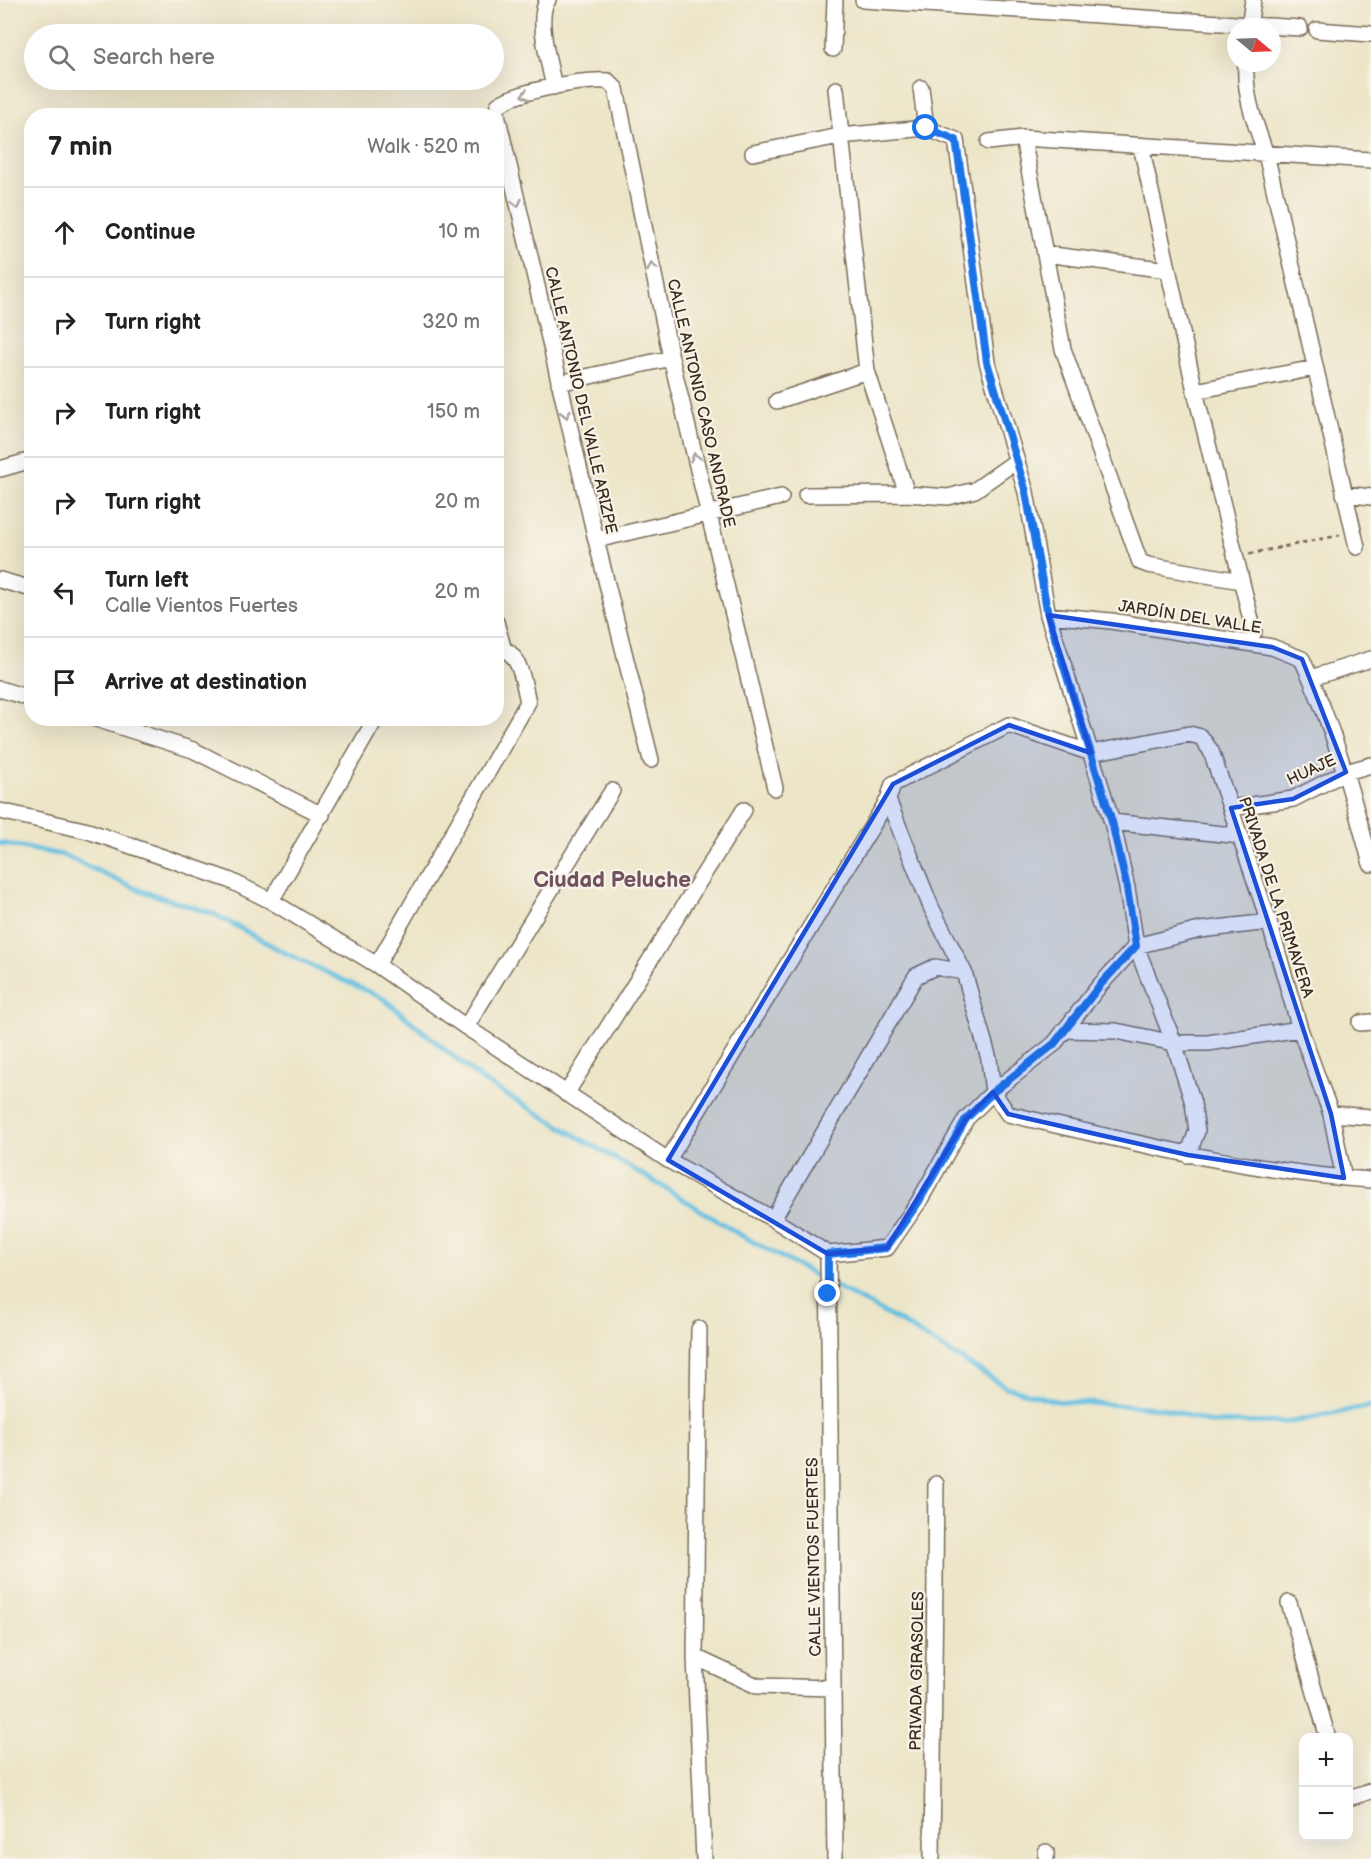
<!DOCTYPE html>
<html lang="en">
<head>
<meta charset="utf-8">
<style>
  :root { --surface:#fff; --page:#f2f2f2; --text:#222; --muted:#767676; --line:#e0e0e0 }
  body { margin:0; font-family:"Balsamiq Sans",sans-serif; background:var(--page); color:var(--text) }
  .controls { position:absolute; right:18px; bottom:18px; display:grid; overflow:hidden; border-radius:12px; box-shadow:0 6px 24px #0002 }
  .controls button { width:54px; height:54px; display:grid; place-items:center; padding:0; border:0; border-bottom:2px solid var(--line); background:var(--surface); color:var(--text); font:30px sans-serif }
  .compass { position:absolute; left:1227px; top:18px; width:54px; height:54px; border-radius:50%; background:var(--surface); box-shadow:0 6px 24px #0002; rotate:109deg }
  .stop { position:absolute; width:18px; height:18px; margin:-14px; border:4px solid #1a73e8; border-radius:50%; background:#fff }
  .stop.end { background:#1a73e8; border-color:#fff; box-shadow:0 2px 6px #0008 }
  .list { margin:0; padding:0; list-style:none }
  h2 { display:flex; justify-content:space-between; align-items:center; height:78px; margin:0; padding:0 24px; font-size:26px }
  h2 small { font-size:20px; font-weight:400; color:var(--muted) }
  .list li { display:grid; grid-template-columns:39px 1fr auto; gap:18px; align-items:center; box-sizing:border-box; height:90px; padding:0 24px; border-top:2px solid var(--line) }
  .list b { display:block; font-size:22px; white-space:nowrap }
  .list p { margin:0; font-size:20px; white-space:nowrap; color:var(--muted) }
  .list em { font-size:20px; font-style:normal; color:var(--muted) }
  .icon { flex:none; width:33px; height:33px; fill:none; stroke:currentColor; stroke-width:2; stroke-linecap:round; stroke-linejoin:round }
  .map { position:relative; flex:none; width:1371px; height:1859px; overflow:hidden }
  .search { position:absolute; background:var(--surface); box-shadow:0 6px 24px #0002; left:24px; top:24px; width:480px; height:66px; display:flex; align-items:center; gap:15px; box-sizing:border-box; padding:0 21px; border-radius:33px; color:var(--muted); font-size:22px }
  .panel { position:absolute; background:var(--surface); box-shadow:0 6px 24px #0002; left:24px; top:108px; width:480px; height:618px; border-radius:24px }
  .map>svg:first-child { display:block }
</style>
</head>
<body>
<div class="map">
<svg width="1371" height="1859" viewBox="0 0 1371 1859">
  <rect width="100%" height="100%" fill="#f7f3e8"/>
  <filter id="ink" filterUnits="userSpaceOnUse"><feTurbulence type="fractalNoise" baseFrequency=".0167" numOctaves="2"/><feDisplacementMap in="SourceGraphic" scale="12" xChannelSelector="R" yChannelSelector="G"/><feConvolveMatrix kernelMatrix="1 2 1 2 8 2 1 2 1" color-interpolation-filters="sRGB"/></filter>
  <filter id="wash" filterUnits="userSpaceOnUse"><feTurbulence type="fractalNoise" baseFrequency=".008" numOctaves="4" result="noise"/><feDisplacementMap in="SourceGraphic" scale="24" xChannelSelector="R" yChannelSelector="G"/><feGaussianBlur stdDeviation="1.35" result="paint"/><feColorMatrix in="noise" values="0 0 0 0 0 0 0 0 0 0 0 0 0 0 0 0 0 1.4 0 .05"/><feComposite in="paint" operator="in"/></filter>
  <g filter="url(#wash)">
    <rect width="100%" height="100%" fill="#ece5c7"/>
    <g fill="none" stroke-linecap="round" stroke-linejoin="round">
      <path stroke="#63bfe1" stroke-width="5" d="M0 843 63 855 139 890 214 914 289 955 384 999 483 1081 667 1189 737 1233 899 1321 1006 1387 1056 1401 1163 1408 1210 1423 1291 1422 1371 1406"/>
    </g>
  </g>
  <g filter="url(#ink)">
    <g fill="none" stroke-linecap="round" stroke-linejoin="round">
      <defs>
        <path id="minor" d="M548 0C535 17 550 66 554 87
          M863 0 1300 28
          M1249 27 1253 0
          M1317 30 1371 34
          M833 49 835 0
          M1246 63C1244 96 1255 123 1266 154L1357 547
          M921 88 926 128
          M836 89 867 371 907 494
          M1023 138 1063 349 1137 554 1140 562 1148 565 1241 581
          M989 142 1023 138 1371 160
          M1141 146 1195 391 1254 632
          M753 153 840 136 926 128 956 140 987 362 1026 492 1048 615 1112 822 1127 888 1136 946 1174 1043 1193 1103 1197 1131 1188 1155
          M1045 254 1168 270
          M559 383 671 358
          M1195 391 1315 368
          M777 401 867 371
          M0 469 32 460
          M1344 494 1371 497
          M806 495 907 494 948 497 975 490 1016 461
          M596 540 781 497
          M0 580 32 589
          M1048 615 1111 621 1272 647 1302 659C1333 725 1352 794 1371 864
          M496 622 503 647
          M1311 678 1371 659
          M0 689 32 699
          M93 718 193 750 322 815
          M1091 753 1189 734 1201 737 1211 751 1269 922 1300 1029 1331 1114 1344 1178
          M651 760 596 540 497 114 498 105C518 91 582 79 608 81L616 89 671 358 775 788
          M888 800 931 907 964 972 989 1059 993 1092 1008 1114C1128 1141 1248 1172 1371 1180
          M1231 808 1293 799 1346 772 1371 765
          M0 811 88 831 229 880 271 901 377 965 466 1027 668 1160 773 1219 828 1254 887 1248 918 1203 966 1119 993 1092 1054 1044 1100 985 1136 946 1200 930 1269 922
          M1112 822 1241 836
          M271 901 376 718
          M377 965 528 702C523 682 521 651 496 646
          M1360 1023 1371 1022
          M466 1027 612 791
          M1064 1030 1116 1031 1174 1043H1208L1300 1029
          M566 1094 744 810
          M1331 1114 1371 1117
          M668 1160 888 800 893 784 1009 725 1091 753
          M773 1219 916 976 935 967 964 972
          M828 1254 835 1859
          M699 1329 695 1657 704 1859
          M1289 1603 1328 1738
          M695 1657 757 1686 833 1688
          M1348 1798 1371 1791
          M932 1859 936 1484
          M1046 1859V1852"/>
      </defs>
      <use href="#minor" stroke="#796b59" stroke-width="18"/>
      <path stroke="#796b59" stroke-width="3" stroke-dasharray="4.5 4.5" stroke-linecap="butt" d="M1249 554 1340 535"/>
      <use href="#minor" stroke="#fff" stroke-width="15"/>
    </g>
    <defs><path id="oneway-chevron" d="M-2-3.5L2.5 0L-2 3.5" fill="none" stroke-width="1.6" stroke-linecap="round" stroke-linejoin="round" transform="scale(1.5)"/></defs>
    <g stroke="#a79f9a">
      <use href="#oneway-chevron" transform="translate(525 95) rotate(165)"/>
      <use href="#oneway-chevron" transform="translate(517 203) rotate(77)"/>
      <use href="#oneway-chevron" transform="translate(652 267) rotate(-102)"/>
      <use href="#oneway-chevron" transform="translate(566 414) rotate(77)"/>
      <use href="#oneway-chevron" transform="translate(695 457) rotate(-104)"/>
    </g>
  </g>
  <g fill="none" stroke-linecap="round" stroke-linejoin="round" filter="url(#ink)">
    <path stroke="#1a73e8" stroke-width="8" d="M828 1294V1254L886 1248 918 1203 966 1119 993 1092 1054 1044 1100 985 1136 946 1127 888 1112 822 1048 615 1026 492 987 362 956 140 926 128"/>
  </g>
  <path fill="#1d4ed8" fill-opacity="0.2" stroke="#1d4ed8" stroke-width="4.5" stroke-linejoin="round" d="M1048 615 1272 647 1302 659 1346 772 1293 799 1231 808 1331 1114 1344 1178 1188 1155 1008 1114 993 1092 966 1119 887 1248 828 1254 668 1160 893 784 1009 725 1091 753Z"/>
  <g text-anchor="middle" stroke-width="4.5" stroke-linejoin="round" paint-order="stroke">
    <g font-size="16" fill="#3b2a1e" stroke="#f7f3e8">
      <text transform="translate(582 400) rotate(77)" y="6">CALLE ANTONIO DEL VALLE ARIZPE</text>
      <text transform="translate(702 403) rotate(77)" y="6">CALLE ANTONIO CASO ANDRADE</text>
      <text transform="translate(1190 616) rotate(9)" y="6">JARDÍN DEL VALLE</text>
      <text transform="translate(1311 769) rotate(-25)" y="6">HUAJE</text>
      <text transform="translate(1277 897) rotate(72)" y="6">PRIVADA DE LA PRIMAVERA</text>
      <text transform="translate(813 1557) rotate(-91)" y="6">CALLE VIENTOS FUERTES</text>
      <text transform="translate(916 1671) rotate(-89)" y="6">PRIVADA GIRASOLES</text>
    </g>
    <g font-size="22" font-weight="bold" fill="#72515e" stroke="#f7f3e8">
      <text x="612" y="887">Ciudad Peluche</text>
    </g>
  </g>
</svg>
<div class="controls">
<button>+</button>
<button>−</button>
</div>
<svg class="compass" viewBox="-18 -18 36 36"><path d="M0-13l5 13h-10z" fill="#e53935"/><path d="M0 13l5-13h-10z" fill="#767676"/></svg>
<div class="stop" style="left:926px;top:128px"></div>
<div class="stop end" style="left:828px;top:1294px"></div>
<div class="search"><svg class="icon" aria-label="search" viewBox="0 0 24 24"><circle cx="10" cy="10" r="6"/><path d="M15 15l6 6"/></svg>Search here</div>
<section class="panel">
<h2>7 min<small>Walk · 520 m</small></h2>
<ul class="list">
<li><svg class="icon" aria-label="ahead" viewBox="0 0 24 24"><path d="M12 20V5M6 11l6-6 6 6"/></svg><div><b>Continue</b></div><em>10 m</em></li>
<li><svg class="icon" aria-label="right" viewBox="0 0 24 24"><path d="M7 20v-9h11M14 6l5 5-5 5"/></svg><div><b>Turn right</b></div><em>320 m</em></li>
<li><svg class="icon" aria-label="right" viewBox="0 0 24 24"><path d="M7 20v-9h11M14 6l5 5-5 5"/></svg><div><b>Turn right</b></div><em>150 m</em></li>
<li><svg class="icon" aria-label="right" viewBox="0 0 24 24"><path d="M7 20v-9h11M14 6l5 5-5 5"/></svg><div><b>Turn right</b></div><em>20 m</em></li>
<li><svg class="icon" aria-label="left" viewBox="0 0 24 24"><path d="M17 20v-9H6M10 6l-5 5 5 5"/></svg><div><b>Turn left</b><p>Calle Vientos Fuertes</p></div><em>20 m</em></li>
<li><svg class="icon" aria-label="arrive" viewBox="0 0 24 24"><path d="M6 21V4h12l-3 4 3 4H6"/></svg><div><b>Arrive at destination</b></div></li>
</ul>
</section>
</div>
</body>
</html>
